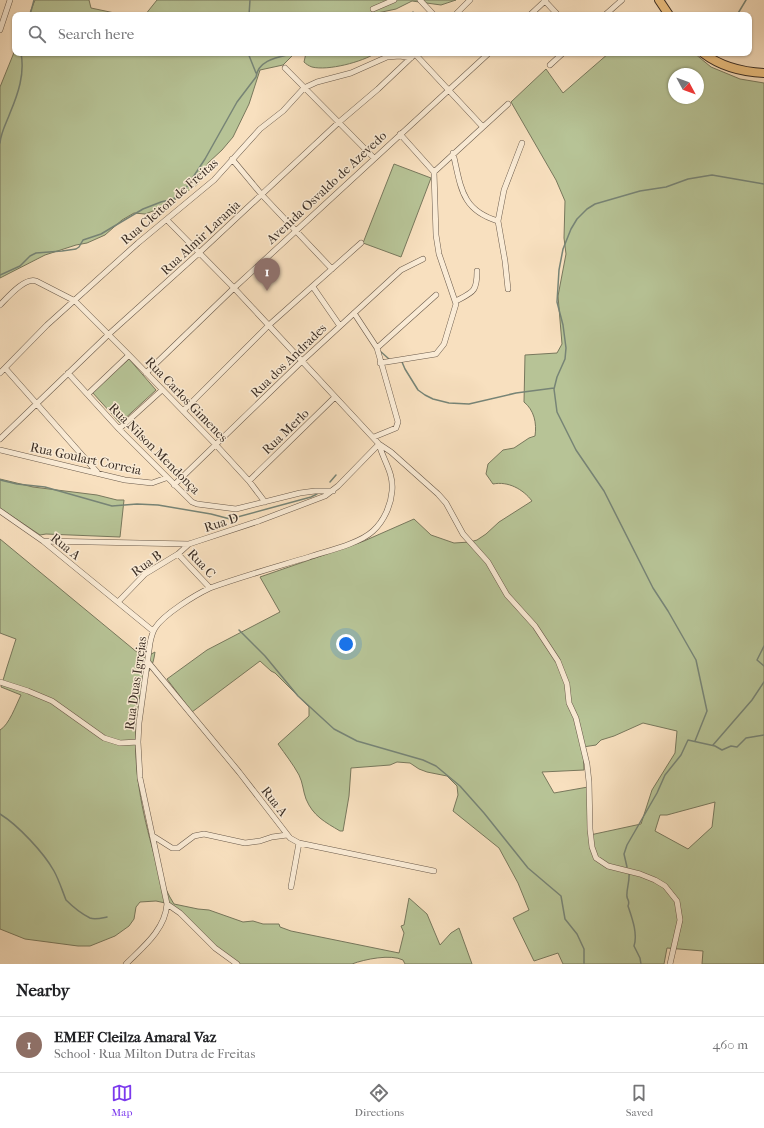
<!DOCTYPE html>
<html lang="en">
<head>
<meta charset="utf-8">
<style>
  :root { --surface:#fff; --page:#f2f2f2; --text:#202124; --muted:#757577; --line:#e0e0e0; --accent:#7c3aed }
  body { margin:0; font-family:"IM FELL French Canon",serif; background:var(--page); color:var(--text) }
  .compass { position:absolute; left:668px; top:68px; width:36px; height:36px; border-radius:50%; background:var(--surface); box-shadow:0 1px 3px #0004; rotate:131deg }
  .you { position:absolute; left:346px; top:644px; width:14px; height:14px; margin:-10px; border:3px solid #fff; border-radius:50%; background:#1a73e8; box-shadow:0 0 0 6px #1a73e833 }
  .badge { display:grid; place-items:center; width:26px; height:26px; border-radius:50%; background:var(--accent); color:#fff; font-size:13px; font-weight:700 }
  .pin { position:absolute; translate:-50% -33px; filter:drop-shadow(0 1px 2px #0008) }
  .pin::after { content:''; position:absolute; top:21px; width:14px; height:12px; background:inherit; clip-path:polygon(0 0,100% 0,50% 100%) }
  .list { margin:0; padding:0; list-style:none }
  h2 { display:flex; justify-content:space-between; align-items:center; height:52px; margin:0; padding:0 16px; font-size:17px }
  h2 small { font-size:13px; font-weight:400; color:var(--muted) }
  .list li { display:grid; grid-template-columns:26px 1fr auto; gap:12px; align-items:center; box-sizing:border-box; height:56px; padding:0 16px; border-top:1px solid var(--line) }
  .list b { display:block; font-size:15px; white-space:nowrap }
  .list p { margin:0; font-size:13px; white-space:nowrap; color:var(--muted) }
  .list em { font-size:13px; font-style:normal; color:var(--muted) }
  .icon { flex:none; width:22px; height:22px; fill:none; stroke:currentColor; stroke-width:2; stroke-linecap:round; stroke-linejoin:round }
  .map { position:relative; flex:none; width:764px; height:964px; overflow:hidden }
  .search { position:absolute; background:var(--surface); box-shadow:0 1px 3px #0004; left:12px; right:12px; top:12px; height:44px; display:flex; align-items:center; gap:10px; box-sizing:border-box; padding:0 14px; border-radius:8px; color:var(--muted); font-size:15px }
  .sheet { height:108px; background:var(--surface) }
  nav { display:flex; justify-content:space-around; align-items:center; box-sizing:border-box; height:56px; border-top:1px solid var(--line); background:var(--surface); font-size:11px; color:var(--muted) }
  nav a { display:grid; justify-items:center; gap:2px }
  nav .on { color:var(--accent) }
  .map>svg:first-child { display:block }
</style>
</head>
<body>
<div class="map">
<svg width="764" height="964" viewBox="0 0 764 964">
  <rect width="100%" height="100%" fill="#f8e0bf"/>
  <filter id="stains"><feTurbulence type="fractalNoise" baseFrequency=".005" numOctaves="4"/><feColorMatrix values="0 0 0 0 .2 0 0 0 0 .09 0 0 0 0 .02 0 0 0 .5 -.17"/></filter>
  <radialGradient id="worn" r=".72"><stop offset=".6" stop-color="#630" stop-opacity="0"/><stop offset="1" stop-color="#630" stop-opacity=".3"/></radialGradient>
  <path fill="#b7c396" stroke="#78785d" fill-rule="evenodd" d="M35 0H89L91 8 124 15H29Z
    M157 0H456L441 5 412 1 396 9 368 15H145Z
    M15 50V53H295L283 65 260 70 249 104 233 137 222 150 208 163 198 184 164 207 145 214 134 213 122 220 105 235 87 243 76 245 45 255 0 278V87Z
    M306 53H376C362 62 328 71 312 67 309 66 306 64 304 62Z
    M609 53H694L711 67 740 79 764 83V964H702L703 951 667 948 664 964H563L558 953 534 961 513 918 529 910 518 883 499 848 453 811 458 795 457 786 447 776 427 772 419 769 410 763 397 762 390 765 351 768 349 796 343 831H340C325 822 313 816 306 799 303 791 303 783 299 775 293 764 285 754 278 744L309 716V707L275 673 271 671 260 661 192 712 167 679 207 650 280 612 260 577 364 541 414 519 431 535 454 543 470 542 477 540 486 534 499 522 532 501C523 489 508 481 493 484L486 474 488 464 503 450 514 448 529 438 535 436C537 423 534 410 524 402L525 355 557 353 562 344 558 296 566 254 564 238 565 201 556 180 511 102 546 69 563 93ZM674 74H698V98H674ZM643 723 677 731 675 753 652 790 641 824 590 835 588 787 554 793 542 772 584 770 583 747 596 745 601 740 614 736ZM715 802 712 827 688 849 655 831 660 815H667Z
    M394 164 431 178 401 257 363 243Z
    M129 359 156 390 120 423 92 392Z
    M0 479 33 487 97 495 117 500H124L120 537 46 534 40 535 0 508Z
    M0 539 144 658 155 652C153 667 150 668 144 681 140 690 139 703 137 714 132 759 140 803 152 847 158 868 162 885 174 904L198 909 209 910 243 922 253 921 263 924H279L280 927 291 931 399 953 404 933 401 926 404 925 409 898 427 914 440 945 451 933 459 928 472 964H405L403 960C391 954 365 959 352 964H239L222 952 170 904 156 901 140 902 136 907 134 919 129 926 115 936 90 946H78L25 939 0 929V730C9 725 16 705 21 695L1 687 7 667 16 639 0 633Z"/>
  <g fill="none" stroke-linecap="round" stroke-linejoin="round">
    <path stroke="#778476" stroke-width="1.5" d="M30 15 34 0
      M249 15 250 0
      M409 15 413 12
      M737 15 746 0
      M248 53 256 73
      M0 143C1 132 6 124 10 113 18 94 25 74 21 53
      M0 275 20 266 30 256 36 253 62 251 76 249 79 247 83 240 101 234 143 209 161 202 173 199 182 194 205 159 237 102 256 77C258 59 280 57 295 53
      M380 351 389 359
      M402 362 405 369 418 390 425 395 433 399 449 403 469 404 516 393 554 388
      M0 480 17 484 45 487 112 506 137 504 158 505 211 514 230 519 311 497 317 494
      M330 482 336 475
      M239 630 265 656 298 696 334 729 357 741 423 760 436 766 460 786 484 813 528 868 561 896 565 919 577 934 584 949V964
      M764 646 757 660 764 666
      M695 741 707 711 696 660 668 611 653 588 604 491 576 450 557 412 554 389 557 377 565 359 566 348 563 325 557 302 559 270 563 249 571 229 577 219 587 209 595 204 640 191 666 187 688 179 712 175 764 184
      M713 745 752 700 764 682
      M0 814C18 825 44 853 54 871 59 880 62 890 66 900 72 906 82 914 90 918 95 920 102 918 107 917
      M627 867 624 854 627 845 657 793 665 775 681 755 688 740 715 746 722 750 731 746 737 747 746 738 764 735
      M629 873C630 881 626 890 627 897 628 901 630 901 628 906 632 918 638 934 634 946L640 958 641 964"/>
    <defs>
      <path id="minor" d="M420 0 434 15
        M544 0 558 15
        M373 9 394 0
        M455 15 470 0
        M530 15 546 0
        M605 15 622 0
        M0 30 10 0
        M415 54 482 126
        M550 65 563 53
        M285 68 374 158
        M453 153C461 187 461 210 498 221
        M232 159 262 195 332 269
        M434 172 508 104
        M167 220 234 288 379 444 391 452 438 494 446 503 463 534 488 562 507 595 535 626 558 661 567 684 569 703 576 718 587 764 589 782 590 829 592 847 596 858 608 866 640 874 655 880 665 886 677 901 680 920 670 964
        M313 287 340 326
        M508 289 505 261 498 221 504 190 522 143
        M456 301C473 292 477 292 477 271
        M0 305C8 297 25 277 36 281L75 301 129 355 216 445 249 481 265 502
        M354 313 377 348 398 422 396 428 374 437
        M377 348 436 295
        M380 363 436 354 444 344 456 304 439 254 436 235 434 172 400 134
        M5 368 97 472
        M0 373 47 325 138 243 214 180 260 129 283 111 304 88 317 82 351 73 387 57 400 56 411 58
        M68 373 119 429 192 502 197 504 236 509 300 493 315 491H333
        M146 373 234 288 489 53
        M88 394 129 355
        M183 411 269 325 361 243
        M119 429 162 390
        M0 439 109 334 200 252 338 123 378 89 416 53
        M0 450 125 480 152 483 166 478
        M249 481 335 397
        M174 485 302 361 401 270 423 259
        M0 511 43 541 153 631
        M43 541 189 544 259 521 325 496 338 486 379 444
        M178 554 210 588
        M118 602 145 574 178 554 189 544
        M148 662 239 772 290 838 299 843 434 871
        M0 682 28 691 52 701 104 738 120 743 138 742
        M153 836 172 848H178L194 836 204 834 245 843 260 841 272 837 287 835
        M291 887 299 843
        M167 904 180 913 215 948 237 964
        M126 964C143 947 165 930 167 904L140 778 138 742 139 723 150 643C151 638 152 633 155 628 164 614 195 595 210 588 243 576 276 567 309 557 327 551 359 544 373 531 384 521 391 505 392 491 394 473 383 460 379 444"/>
      <path id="primary" d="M659 0 669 15
        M703 53C720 66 743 72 764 73"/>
    </defs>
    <use href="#minor" stroke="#6a5a4b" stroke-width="6"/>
    <use href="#primary" stroke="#3a2d24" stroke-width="10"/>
    <use href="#minor" stroke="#faebd5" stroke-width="5"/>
    <use href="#primary" stroke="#ecc080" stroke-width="8"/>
  </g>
  <g text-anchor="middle" stroke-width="3" stroke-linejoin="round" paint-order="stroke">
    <g font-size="13" fill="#3a2d24" stroke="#faebd5">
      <text transform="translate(326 187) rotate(-43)" y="5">Avenida Osvaldo de Azevedo</text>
      <text transform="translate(169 201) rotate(-41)" y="5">Rua Cleiton de Freitas</text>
      <text transform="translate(200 237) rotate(-43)" y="5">Rua Almir Laranja</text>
      <text transform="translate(288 360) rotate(-44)" y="5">Rua dos Andrades</text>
      <text transform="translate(187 399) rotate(46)" y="5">Rua Carlos Gimenes</text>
      <text transform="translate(285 431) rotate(-44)" y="5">Rua Merlo</text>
      <text transform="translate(155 448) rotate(45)" y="5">Rua Nilson Mendonça</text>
      <text transform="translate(86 458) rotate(12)" y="5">Rua Goulart Correia</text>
      <text transform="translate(221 522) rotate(-18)" y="5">Rua D</text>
      <text transform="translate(66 546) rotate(39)" y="5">Rua A</text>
      <text transform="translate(146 563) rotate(-36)" y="5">Rua B</text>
      <text transform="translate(202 563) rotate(47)" y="5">Rua C</text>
      <text transform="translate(135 683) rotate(-82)" y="5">Rua Duas Igrejas</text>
      <text transform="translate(275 801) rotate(52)" y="5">Rua A</text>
    </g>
  </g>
  <rect width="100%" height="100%" filter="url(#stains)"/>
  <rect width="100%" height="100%" fill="url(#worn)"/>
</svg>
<svg class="compass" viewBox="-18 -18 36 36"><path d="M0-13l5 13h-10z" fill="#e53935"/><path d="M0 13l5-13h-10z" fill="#757577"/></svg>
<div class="you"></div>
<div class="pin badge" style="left:267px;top:291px;background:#8d6e63">1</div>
<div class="search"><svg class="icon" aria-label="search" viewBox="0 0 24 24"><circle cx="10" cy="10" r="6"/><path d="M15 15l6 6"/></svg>Search here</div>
</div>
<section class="sheet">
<h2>Nearby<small></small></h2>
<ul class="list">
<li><span class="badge" style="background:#8d6e63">1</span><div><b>EMEF Cleilza Amaral Vaz</b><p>School · Rua Milton Dutra de Freitas</p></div><em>460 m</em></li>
</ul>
</section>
<nav>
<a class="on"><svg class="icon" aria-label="map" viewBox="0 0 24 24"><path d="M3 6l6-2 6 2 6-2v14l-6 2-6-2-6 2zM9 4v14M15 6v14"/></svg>Map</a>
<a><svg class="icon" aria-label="directions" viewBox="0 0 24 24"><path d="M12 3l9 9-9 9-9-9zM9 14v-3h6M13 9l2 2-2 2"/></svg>Directions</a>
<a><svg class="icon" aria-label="saved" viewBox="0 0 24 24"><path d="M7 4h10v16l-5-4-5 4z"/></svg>Saved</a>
</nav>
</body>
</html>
